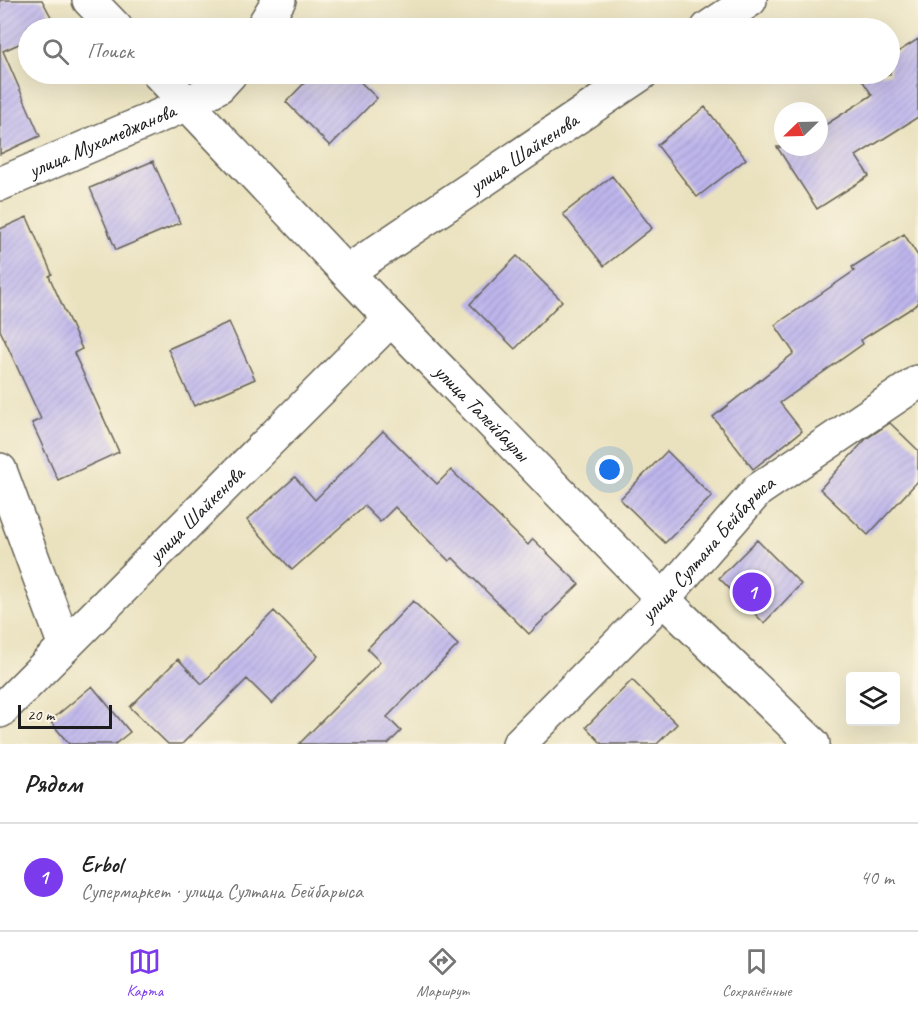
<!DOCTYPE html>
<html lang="ru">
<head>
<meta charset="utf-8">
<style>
  :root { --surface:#fff; --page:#f2f2f2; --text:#222; --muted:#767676; --line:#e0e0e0; --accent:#7c3aed }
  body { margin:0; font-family:Caveat,sans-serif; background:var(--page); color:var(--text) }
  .controls { position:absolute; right:18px; bottom:18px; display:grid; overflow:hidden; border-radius:6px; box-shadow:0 6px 24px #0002 }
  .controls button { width:54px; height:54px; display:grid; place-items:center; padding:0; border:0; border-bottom:2px solid var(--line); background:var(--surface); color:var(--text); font:30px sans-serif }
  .compass { position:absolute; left:774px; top:102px; width:54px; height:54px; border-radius:50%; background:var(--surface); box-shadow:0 6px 24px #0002; rotate:247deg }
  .scale { position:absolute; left:18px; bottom:15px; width:94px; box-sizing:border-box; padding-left:6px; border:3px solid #1c1c1c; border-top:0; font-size:16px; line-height:21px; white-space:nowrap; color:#1c1c1c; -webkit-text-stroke:4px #fcf5e5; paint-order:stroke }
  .you { position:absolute; left:610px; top:470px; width:21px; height:21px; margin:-15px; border:4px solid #fff; border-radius:50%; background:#1a73e8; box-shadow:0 0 0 9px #1a73e833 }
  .badge { display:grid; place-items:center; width:39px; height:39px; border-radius:50%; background:var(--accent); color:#fff; font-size:20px; font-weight:700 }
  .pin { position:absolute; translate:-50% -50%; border:3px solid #fff; box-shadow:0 2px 6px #0006 }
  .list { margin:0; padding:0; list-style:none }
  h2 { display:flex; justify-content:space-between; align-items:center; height:78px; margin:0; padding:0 24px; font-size:26px }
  h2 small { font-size:20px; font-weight:400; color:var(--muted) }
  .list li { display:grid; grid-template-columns:39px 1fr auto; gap:18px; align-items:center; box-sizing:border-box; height:108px; padding:0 24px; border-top:2px solid var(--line) }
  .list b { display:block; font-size:22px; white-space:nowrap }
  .list p { margin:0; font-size:20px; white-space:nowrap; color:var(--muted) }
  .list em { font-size:20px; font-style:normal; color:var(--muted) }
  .icon { flex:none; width:33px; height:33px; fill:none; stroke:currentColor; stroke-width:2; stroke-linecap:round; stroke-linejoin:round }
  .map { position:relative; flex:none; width:918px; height:744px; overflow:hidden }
  .search { position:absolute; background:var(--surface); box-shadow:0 6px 24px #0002; left:18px; right:18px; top:18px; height:66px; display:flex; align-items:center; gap:15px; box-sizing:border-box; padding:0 21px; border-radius:33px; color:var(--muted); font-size:22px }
  .sheet { height:186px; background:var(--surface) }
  nav { display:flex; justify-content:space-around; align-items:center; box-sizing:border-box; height:84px; border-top:2px solid var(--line); background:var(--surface); font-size:16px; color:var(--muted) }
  nav a { display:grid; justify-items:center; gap:3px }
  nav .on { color:var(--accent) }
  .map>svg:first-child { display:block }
</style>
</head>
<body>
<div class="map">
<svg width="918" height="744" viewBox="0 0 918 744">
  <defs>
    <pattern id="building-hatch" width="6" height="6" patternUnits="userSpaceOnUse" patternTransform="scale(1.5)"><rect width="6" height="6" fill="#beb6ec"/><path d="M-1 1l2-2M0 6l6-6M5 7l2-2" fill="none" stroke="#a39cca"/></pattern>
  </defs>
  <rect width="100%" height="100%" fill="#fcf5e5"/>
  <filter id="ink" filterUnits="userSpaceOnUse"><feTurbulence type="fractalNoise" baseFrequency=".0167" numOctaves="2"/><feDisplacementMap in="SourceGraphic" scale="12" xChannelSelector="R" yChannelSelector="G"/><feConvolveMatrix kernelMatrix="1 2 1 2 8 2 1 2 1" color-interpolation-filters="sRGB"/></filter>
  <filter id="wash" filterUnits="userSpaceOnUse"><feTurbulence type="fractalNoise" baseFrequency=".008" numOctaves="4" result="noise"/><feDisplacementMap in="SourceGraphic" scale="24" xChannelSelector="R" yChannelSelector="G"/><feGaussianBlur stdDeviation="1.35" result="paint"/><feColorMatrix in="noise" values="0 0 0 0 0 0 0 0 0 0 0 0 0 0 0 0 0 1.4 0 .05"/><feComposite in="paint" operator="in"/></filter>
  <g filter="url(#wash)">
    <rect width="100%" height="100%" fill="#eae2bf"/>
    <g id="blocks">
      <path fill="url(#building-hatch)" d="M0 0H42L57 28H28V40L3 51 40 136 0 154Z
        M918 39V117L856 156 869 176 817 209 777 147H819V129L872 95 858 74H890V57Z
        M313 74H352L377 98 330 146 286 102Z
        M705 107 746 159 697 197 657 145Z
        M153 161 180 223 116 250 90 188Z
        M612 176 652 228 604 266 563 214Z
        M27 217 52 274 49 276 82 349 74 353 119 452 58 480 32 423 41 419 0 330V229Z
        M904 234 918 256V304L861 340 863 344 780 403 802 431 753 469 713 417 794 353 775 325 854 271 852 267Z
        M517 256 562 301 515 349 470 304Z
        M229 322 255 379 194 406 168 349Z
        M890 423 918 450V481L868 535 820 489 866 439Z
        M383 431 437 484 451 470 528 545 533 539 579 584 529 634 453 558 449 561 395 507 380 522 364 506 292 570 247 520 295 477 315 500Z
        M667 451 712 496 665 543 620 499Z
        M757 540 801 584 764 623 719 578Z
        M413 601 458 645 387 717 401 731 388 744H299L380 662 367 649Z
        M274 611 318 656 272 704 247 679 182 744H168L130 707 178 659 202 684Z
        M632 680 677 724 657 744H602L586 727Z
        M92 686 130 732 115 744H69L50 721Z"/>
    </g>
  </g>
  <g filter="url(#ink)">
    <use href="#blocks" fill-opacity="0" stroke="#646155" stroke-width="1.5"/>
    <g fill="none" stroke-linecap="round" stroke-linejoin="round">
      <defs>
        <g id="minor">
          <path d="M89 0 116 28"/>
          <path d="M262 28 279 0"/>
          <path d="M708 28 750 0"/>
          <path id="s1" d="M159 74 391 319 663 599 813 744"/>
          <path id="s2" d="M0 184 187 104 219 86 230 74"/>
          <path id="s3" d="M347 272 641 74"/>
          <path d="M0 470 65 646"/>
          <path id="s4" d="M0 711 391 319"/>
          <path id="s5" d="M519 744 663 599 758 490 918 382"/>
        </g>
      </defs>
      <use href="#minor" stroke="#646155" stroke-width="36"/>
      <use href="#minor" stroke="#fff" stroke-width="33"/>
    </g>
  </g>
  <g text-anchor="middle" stroke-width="6" stroke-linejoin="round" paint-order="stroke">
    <g font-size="21" fill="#1c1c1c" stroke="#fcf5e5">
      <text dy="7" stroke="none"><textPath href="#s2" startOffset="111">улица Мухамеджанова</textPath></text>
      <text dy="7" stroke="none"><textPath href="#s3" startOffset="213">улица Шайкенова</textPath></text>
      <text dy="7" stroke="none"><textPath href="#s1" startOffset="468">улица Талейбаулы</textPath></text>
      <text dy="7" stroke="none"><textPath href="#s4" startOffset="278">улица Шайкенова</textPath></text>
      <text dy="7" stroke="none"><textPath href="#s5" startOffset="272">улица Султана Бейбарыса</textPath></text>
    </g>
  </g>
</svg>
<div class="controls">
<button><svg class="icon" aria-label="layers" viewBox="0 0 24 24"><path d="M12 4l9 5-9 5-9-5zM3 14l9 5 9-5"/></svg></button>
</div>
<svg class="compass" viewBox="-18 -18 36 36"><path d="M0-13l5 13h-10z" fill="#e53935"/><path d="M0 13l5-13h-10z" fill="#767676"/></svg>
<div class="scale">20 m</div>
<div class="you"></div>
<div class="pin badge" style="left:752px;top:592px">1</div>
<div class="search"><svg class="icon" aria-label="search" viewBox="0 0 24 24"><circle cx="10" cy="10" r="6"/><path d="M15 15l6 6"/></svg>Поиск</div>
</div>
<section class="sheet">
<h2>Рядом<small></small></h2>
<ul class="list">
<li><span class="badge">1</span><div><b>Erbol</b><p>Супермаркет · улица Султана Бейбарыса</p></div><em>40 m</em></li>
</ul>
</section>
<nav>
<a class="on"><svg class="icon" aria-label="map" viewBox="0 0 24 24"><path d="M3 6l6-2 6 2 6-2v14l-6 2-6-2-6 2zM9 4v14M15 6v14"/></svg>Карта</a>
<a><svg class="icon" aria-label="directions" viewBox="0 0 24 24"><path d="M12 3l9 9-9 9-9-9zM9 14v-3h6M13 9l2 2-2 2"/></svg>Маршрут</a>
<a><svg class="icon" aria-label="saved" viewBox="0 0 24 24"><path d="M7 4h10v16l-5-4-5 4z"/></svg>Сохранённые</a>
</nav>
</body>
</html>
